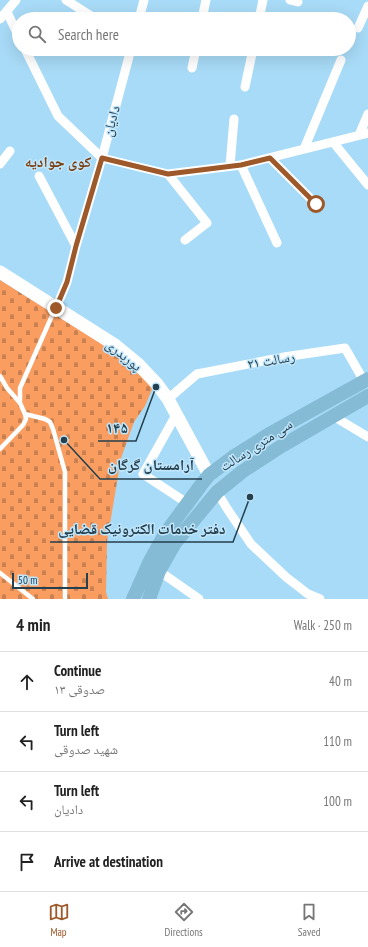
<!DOCTYPE html>
<html lang="en">
<head>
<meta charset="utf-8">
<style>
  :root { --surface:#fff; --page:#f6f6f6; --text:#222; --muted:#767676; --line:#e0e0e0; --accent:#9d592a }
  body { margin:0; font-family:"PT Sans Narrow","Noto Naskh Arabic",sans-serif; background:var(--page); color:var(--text) }
  .scale { position:absolute; left:12px; bottom:10px; width:76px; box-sizing:border-box; padding-left:4px; border:2px solid #243f4d; border-top:0; font-size:11px; line-height:14px; white-space:nowrap; color:#243f4d; -webkit-text-stroke:3px #c0e6fc; paint-order:stroke }
  .stop { position:absolute; width:12px; height:12px; margin:-9px; border:3px solid #9d592a; border-radius:50%; background:#fff }
  .stop.end { background:#9d592a; border-color:#fff; box-shadow:0 1px 4px #0008 }
  .list { margin:0; padding:0; list-style:none }
  h2 { display:flex; justify-content:space-between; align-items:center; height:52px; margin:0; padding:0 16px; font-size:17px }
  h2 small { font-size:13px; font-weight:400; color:var(--muted) }
  .list li { display:grid; grid-template-columns:26px 1fr auto; gap:12px; align-items:center; box-sizing:border-box; height:60px; padding:0 16px; border-top:1px solid var(--line) }
  .list b { display:block; font-size:15px; white-space:nowrap }
  .list p { margin:0; font-size:13px; white-space:nowrap; color:var(--muted) }
  .list em { font-size:13px; font-style:normal; color:var(--muted) }
  .icon { flex:none; width:22px; height:22px; fill:none; stroke:currentColor; stroke-width:2; stroke-linecap:round; stroke-linejoin:round }
  .map { position:relative; flex:none; width:368px; height:599px; overflow:hidden }
  .search { position:absolute; background:var(--surface); box-shadow:0 4px 16px #0002; left:12px; right:12px; top:12px; height:44px; display:flex; align-items:center; gap:10px; box-sizing:border-box; padding:0 14px; border-radius:22px; color:var(--muted); font-size:15px }
  .sheet { height:292px; background:var(--surface) }
  nav { display:flex; justify-content:space-around; align-items:center; box-sizing:border-box; height:56px; border-top:1px solid var(--line); background:var(--surface); font-size:11px; color:var(--muted) }
  nav a { display:grid; justify-items:center; gap:2px }
  nav .on { color:var(--accent) }
  .map>svg:first-child { display:block }
</style>
</head>
<body>
<div class="map">
<svg width="368" height="599" viewBox="0 0 368 599">
  <defs>
    <pattern id="cemetery-stones" width="16" height="16" patternUnits="userSpaceOnUse"><rect width="16" height="16" fill="#fa9d60"/><path d="M2 7V4a2 2 0 0 1 4 0v3zM10 15v-3a2 2 0 0 1 4 0v3z" fill="#ca8151"/></pattern>
  </defs>
  <rect width="100%" height="100%" fill="#a8dbf7"/>
  <path fill="url(#cemetery-stones)" d="M0 280 116 353 138 369 153 387 145 406 134 422 121 458 107 542 106 592 108 599H0Z"/>
  <g fill="none" stroke-linecap="round" stroke-linejoin="round">
    <path stroke="#fff" stroke-width="4.5" d="M0 376 7 388 20 403
      M25 414 45 419 50 422 53 429 65 472V599
      M0 449 23 425 26 419 25 414 20 403V388L55 309
      M0 573 33 599"/>
    <path stroke="#fff" stroke-width="9" d="M66 0 96 19
      M290 0 298 2
      M7 12 19 37
      M0 19 16 0
      M139 19 144 0
      M202 19 206 0
      M259 19 263 0
      M358 28 368 6
      M25 49 58 116 102 158 168 174 241 165 368 133
      M192 68 196 49
      M245 87 253 49
      M359 135 368 114
      M333 142 368 185
      M304 149 341 60
      M270 158 316 204
      M0 164 10 151
      M241 165 277 243
      M230 166 234 119
      M168 174 207 223 185 240
      M39 176 76 246
      M56 308 67 282 76 246 102 158 131 49
      M168 399 197 374 284 357 345 348 364 381
      M176 415 143 474 187 503
      M333 416 368 437
      M217 492 228 510 251 544 286 577 308 594 320 599
      M159 571 199 599"/>
    <path stroke="#fff" stroke-width="13" d="M0 272 115 345 138 364 157 384 168 399 209 475"/>
    <path stroke="#86bbd6" stroke-width="14" d="M133 599 149 563 165 534 201 485 209 475 233 457 271 433 368 379
      M149 599 159 571 175 543 217 492 243 471 280 447 368 396"/>
  </g>
  <g fill="none" stroke-linecap="round" stroke-linejoin="round">
    <path stroke="#9d592a" stroke-width="5" d="M56 308 67 282 76 246 102 158 168 174 241 165 270 158 316 204"/>
  </g>
  <g text-anchor="middle" stroke-width="3" stroke-linejoin="round" paint-order="stroke">
    <g font-size="14" fill="#243f4d" stroke="#c0e6fc">
      <text transform="translate(111 121) rotate(-75)" y="5">دادیان</text>
      <text transform="translate(124 355) rotate(39)" y="5">پوربدری</text>
      <text transform="translate(271 360) rotate(-10)" y="5">۲۱ رسالت</text>
      <text transform="translate(256 445) rotate(-33)" y="5">سی متری رسالت</text>
    </g>
    <g font-size="15" font-weight="bold" fill="#7b3f11" stroke="#c0e6fc">
      <text x="58" y="167">کوی جوادیه</text>
    </g>
  </g>
  <path fill="none" stroke="#243f4d" stroke-width="1.5" d="M156 387L136 441H98M64 440L100 479H202M250 497L233 542H50"/>
  <g fill="#243f4d" stroke="#c0e6fc" stroke-width="1.5">
    <circle cx="156" cy="387" r="4"/>
    <circle cx="64" cy="440" r="4"/>
    <circle cx="250" cy="497" r="4"/>
  </g>
  <g font-size="15" text-anchor="middle" font-weight="bold" fill="#243f4d" stroke="#c0e6fc" stroke-width="3" stroke-linejoin="round" paint-order="stroke">
    <text x="117" y="433">۱۴۵</text>
    <text x="151" y="470">آرامستان گرگان</text>
    <text x="142" y="534">دفتر خدمات الکترونیک قضایی</text>
  </g>
</svg>
<div class="scale">50 m</div>
<div class="stop" style="left:316px;top:204px"></div>
<div class="stop end" style="left:56px;top:308px"></div>
<div class="search"><svg class="icon" aria-label="search" viewBox="0 0 24 24"><circle cx="10" cy="10" r="6"/><path d="M15 15l6 6"/></svg>Search here</div>
</div>
<section class="sheet">
<h2>4 min<small>Walk · 250 m</small></h2>
<ul class="list">
<li><svg class="icon" aria-label="ahead" viewBox="0 0 24 24"><path d="M12 20V5M6 11l6-6 6 6"/></svg><div><b>Continue</b><p>۱۳ صدوقی</p></div><em>40 m</em></li>
<li><svg class="icon" aria-label="left" viewBox="0 0 24 24"><path d="M17 20v-9H6M10 6l-5 5 5 5"/></svg><div><b>Turn left</b><p>شهید صدوقی</p></div><em>110 m</em></li>
<li><svg class="icon" aria-label="left" viewBox="0 0 24 24"><path d="M17 20v-9H6M10 6l-5 5 5 5"/></svg><div><b>Turn left</b><p>دادیان</p></div><em>100 m</em></li>
<li><svg class="icon" aria-label="arrive" viewBox="0 0 24 24"><path d="M6 21V4h12l-3 4 3 4H6"/></svg><div><b>Arrive at destination</b></div></li>
</ul>
</section>
<nav>
<a class="on"><svg class="icon" aria-label="map" viewBox="0 0 24 24"><path d="M3 6l6-2 6 2 6-2v14l-6 2-6-2-6 2zM9 4v14M15 6v14"/></svg>Map</a>
<a><svg class="icon" aria-label="directions" viewBox="0 0 24 24"><path d="M12 3l9 9-9 9-9-9zM9 14v-3h6M13 9l2 2-2 2"/></svg>Directions</a>
<a><svg class="icon" aria-label="saved" viewBox="0 0 24 24"><path d="M7 4h10v16l-5-4-5 4z"/></svg>Saved</a>
</nav>
</body>
</html>
